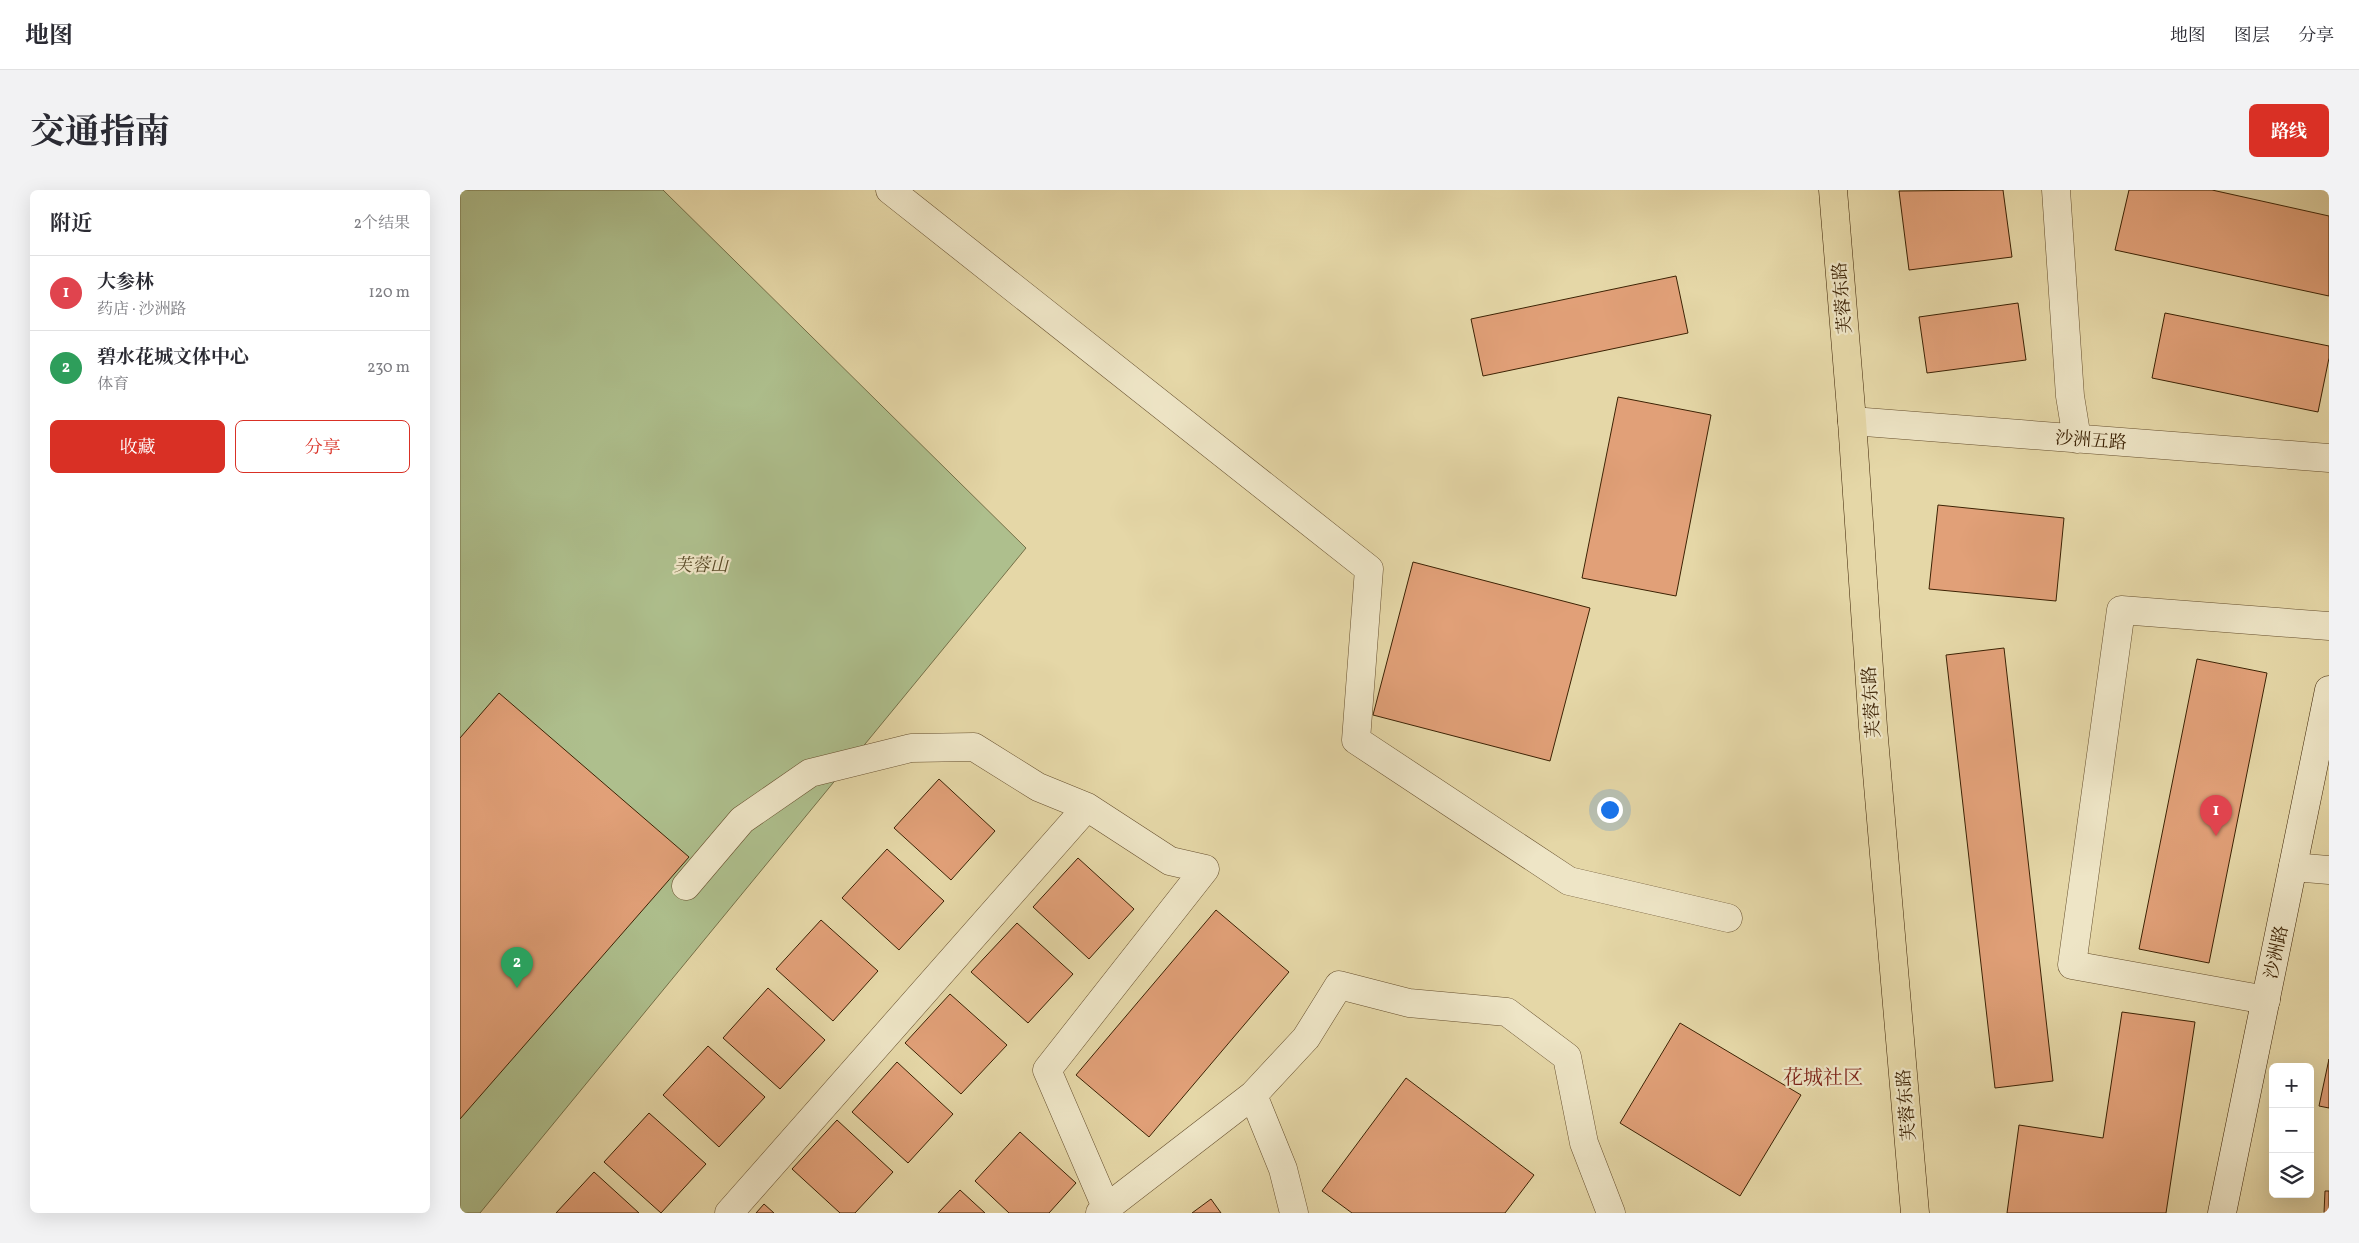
<!DOCTYPE html>
<html lang="zh">
<head>
<meta charset="utf-8">
<style>
  :root { --surface:#fff; --page:#f2f2f3; --text:#2b2b33; --muted:#7c7c81; --line:#e1e1e2; --accent:#d93025 }
  body { margin:0; font-family:Vollkorn,"Noto Serif SC",serif; background:var(--page); color:var(--text) }
  .controls { position:absolute; right:15px; bottom:15px; display:grid; overflow:hidden; border-radius:8px; box-shadow:0 5px 20px #0002 }
  .controls button { width:45px; height:45px; display:grid; place-items:center; padding:0; border:0; border-bottom:1px solid var(--line); background:var(--surface); color:var(--text); font:25px sans-serif }
  .you { position:absolute; left:1149px; top:619px; width:18px; height:18px; margin:-12px; border:4px solid #fff; border-radius:50%; background:#1a73e8; box-shadow:0 0 0 8px #1a73e833 }
  .badge { display:grid; place-items:center; width:32px; height:32px; border-radius:50%; background:var(--accent); color:#fff; font-size:16px; font-weight:700 }
  .pin { position:absolute; translate:-50% -41px; filter:drop-shadow(0 1px 2px #0008) }
  .pin::after { content:''; position:absolute; top:26px; width:18px; height:15px; background:inherit; clip-path:polygon(0 0,100% 0,50% 100%) }
  .list { margin:0; padding:0; list-style:none }
  h2 { display:flex; justify-content:space-between; align-items:center; height:65px; margin:0; padding:0 20px; font-size:21px }
  h2 small { font-size:16px; font-weight:400; color:var(--muted) }
  .list li { display:grid; grid-template-columns:32px 1fr auto; gap:15px; align-items:center; box-sizing:border-box; height:75px; padding:0 20px; border-top:1px solid var(--line) }
  .list b { display:block; font-size:19px; white-space:nowrap }
  .list p { margin:0; font-size:16px; white-space:nowrap; color:var(--muted) }
  .list em { font-size:16px; font-style:normal; color:var(--muted) }
  .actions { display:flex; gap:10px; padding:15px 20px }
  .actions a { flex:1; padding:11px 0; border:1px solid var(--accent); border-radius:8px; text-align:center; font-size:18px; color:var(--accent) }
  .actions .main { background:var(--accent); color:#fff }
  .icon { flex:none; width:28px; height:28px; fill:none; stroke:currentColor; stroke-width:2; stroke-linecap:round; stroke-linejoin:round }
  .map { position:relative; flex:none; width:1869px; height:1023px; overflow:hidden; border-radius:8px }
  header { display:flex; align-items:center; gap:30px; box-sizing:border-box; height:70px; padding:0 25px; background:var(--surface); border-bottom:1px solid var(--line) }
  header strong { font-size:24px }
  nav { display:flex; gap:28px; margin-inline-start:auto; font-size:18px }
  .intro { display:flex; align-items:center; justify-content:space-between; box-sizing:border-box; height:120px; padding:0 30px }
  h1 { margin:0; font-size:35px }
  .button { padding:12px 22px; border-radius:8px; background:var(--accent); color:#fff; font-size:18px; font-weight:700 }
  main { display:flex; gap:30px; padding:0 30px }
  aside { flex:1; background:var(--surface); border-radius:8px; box-shadow:0 5px 20px #0002 }
  .map>svg:first-child { display:block }
</style>
</head>
<body>
<header>
<strong>地图</strong>
<nav><a>地图</a><a>图层</a><a>分享</a></nav>
</header>
<div class="intro"><h1>交通指南</h1><a class="button">路线</a></div>
<main>
<aside>
<h2>附近<small>2个结果</small></h2>
<ul class="list">
<li><span class="badge" style="background:#e0444e">1</span><div><b>大参林</b><p>药店 · 沙洲路</p></div><em>120 m</em></li>
<li><span class="badge" style="background:#2e9e5b">2</span><div><b>碧水花城文体中心</b><p>体育</p></div><em>230 m</em></li>
</ul>
<div class="actions"><a class="main">收藏</a><a>分享</a></div>
</aside>
<div class="map">
<svg width="1869" height="1023" viewBox="0 0 1869 1023">
  <rect width="100%" height="100%" fill="#e5d7a7"/>
  <filter id="stains"><feTurbulence type="fractalNoise" baseFrequency=".004" numOctaves="4"/><feColorMatrix values="0 0 0 0 .2 0 0 0 0 .09 0 0 0 0 .02 0 0 0 .5 -.17"/></filter>
  <radialGradient id="worn" r=".72"><stop offset=".6" stop-color="#630" stop-opacity="0"/><stop offset="1" stop-color="#630" stop-opacity=".3"/></radialGradient>
  <path fill="#aebf8d" stroke="#757048" d="M0 0H203L566 358 20 1023H0Z"/>
  <path fill="#e1a078" stroke="#3c2204" d="M1543 0 1552 67 1449 80 1439 1Z
    M1669 0H1752L1869 26V106L1655 60Z
    M1216 86 1228 143 1023 186 1011 129Z
    M1558 113 1566 170 1467 183 1459 127Z
    M1705 123 1869 156V168L1858 222 1692 188Z
    M1158 207 1251 225 1216 406 1122 388Z
    M1478 315 1604 328 1596 411 1469 399Z
    M953 372 1130 418 1090 571 913 525Z
    M1544 458 1593 891 1535 898 1486 465Z
    M1737 469 1807 483 1749 773 1679 759Z
    M39 503 229 667 0 929V548Z
    M479 589 535 641 491 690 434 638Z
    M427 659 484 711 439 760 382 708Z
    M618 668 674 719 629 769 573 717Z
    M756 720 829 782 689 947 616 885Z
    M361 730 418 781 373 831 316 779Z
    M557 733 613 784 568 833 511 782Z
    M308 798 365 850 320 899 263 848Z
    M490 804 547 855 501 904 445 853Z
    M1662 822 1735 832 1706 1023H1547L1559 935 1643 948Z
    M1220 833 1341 905 1280 1006 1160 933Z
    M248 856 305 907 259 957 203 905Z
    M1869 869V918L1859 916Z
    M437 872 493 924 448 973 392 922Z
    M946 888 1074 985 1045 1023H892L862 1001Z
    M189 923 246 974 201 1023 144 972Z
    M377 930 433 982 395 1023H380L332 979Z
    M560 942 616 993 589 1023H549L515 991Z
    M134 982 179 1023H96Z
    M500 1000 525 1023H478Z
    M1865 1001H1869V1023H1864Z
    M751 1009 761 1023H732Z
    M304 1014 314 1023H296Z"/>
  <g fill="none" stroke-linecap="round" stroke-linejoin="round">
    <defs>
      <path id="minor" d="M430 0 909 379 896 550 1109 691 1268 728
        M1596 0 1610 206 1617 249
        M1392 231 1869 268
        M1833 677 1869 680
        M226 696 282 630 350 583 451 558 514 557 578 597 627 617 710 671 745 679 587 880 646 1017
        M1806 810 1612 775 1661 420 1869 436
        M793 905 823 979 834 1023
        M269 1023 627 617
        M640 1023 793 905 846 848 879 795 949 813 1047 822 1107 867 1124 953 1151 1023"/>
      <path id="secondary" d="M1762 1023 1869 500"/>
      <path id="primary" d="M1373 0 1392 231 1413 537 1455 1023"/>
    </defs>
    <use href="#minor" stroke="#664f2d" stroke-width="29"/>
    <use href="#secondary" stroke="#3c2204" stroke-width="29"/>
    <use href="#primary" stroke="#3c2204" stroke-width="29"/>
    <use href="#minor" stroke="#eee5c6" stroke-width="28"/>
    <use href="#secondary" stroke="#eee5c6" stroke-width="28"/>
    <use href="#primary" stroke="#e5d7a7" stroke-width="28"/>
  </g>
  <g text-anchor="middle" stroke-width="4.5" stroke-linejoin="round" paint-order="stroke">
    <g font-size="18" fill="#3c2204" stroke="#eee5c6">
      <text transform="translate(1382 108) rotate(-95)" y="6">芙蓉东路</text>
      <text transform="translate(1631 250) rotate(4)" y="6">沙洲五路</text>
      <text transform="translate(1411 512) rotate(-94)" y="6">芙蓉东路</text>
      <text transform="translate(1816 762) rotate(-78)" y="6">沙洲路</text>
      <text transform="translate(1446 915) rotate(-95)" y="6">芙蓉东路</text>
    </g>
    <g font-size="18" font-style="italic" fill="#584926" stroke="#eee5c6">
      <text x="241" y="381">芙蓉山</text>
    </g>
    <g font-size="20" fill="#7a1f14" stroke="#eee5c6">
      <text x="1363" y="894">花城社区</text>
    </g>
  </g>
  <rect width="100%" height="100%" filter="url(#stains)"/>
  <rect width="100%" height="100%" fill="url(#worn)"/>
</svg>
<div class="controls">
<button>+</button>
<button>−</button>
<button><svg class="icon" aria-label="layers" viewBox="0 0 24 24"><path d="M12 4l9 5-9 5-9-5zM3 14l9 5 9-5"/></svg></button>
</div>
<div class="you"></div>
<div class="pin badge" style="left:1756px;top:646px;background:#e0444e">1</div>
<div class="pin badge" style="left:57px;top:798px;background:#2e9e5b">2</div>
</div>
</main>
</body>
</html>
